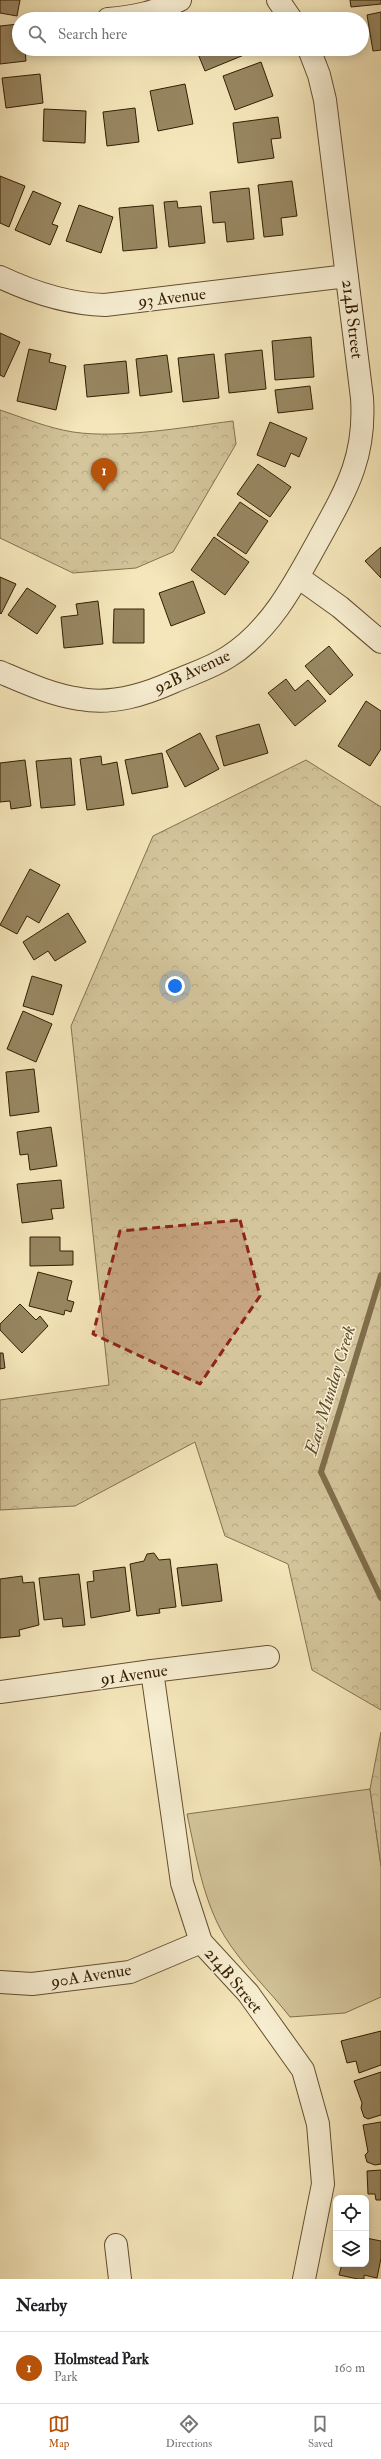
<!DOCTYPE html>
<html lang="en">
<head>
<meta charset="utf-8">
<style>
  :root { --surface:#fff; --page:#f2f2f2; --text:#202124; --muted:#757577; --line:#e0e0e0; --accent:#b45309 }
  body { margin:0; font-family:"IM FELL Double Pica",serif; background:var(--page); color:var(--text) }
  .controls { position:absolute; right:12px; bottom:12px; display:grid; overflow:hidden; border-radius:8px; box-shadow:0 2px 10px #0003 }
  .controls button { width:36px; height:36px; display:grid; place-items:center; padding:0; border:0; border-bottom:1px solid var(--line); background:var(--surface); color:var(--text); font:20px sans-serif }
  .you { position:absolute; left:175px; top:986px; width:14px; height:14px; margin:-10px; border:3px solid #fff; border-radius:50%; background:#1a73e8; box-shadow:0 0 0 6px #1a73e833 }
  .badge { display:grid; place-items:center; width:26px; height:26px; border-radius:50%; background:var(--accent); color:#fff; font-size:13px; font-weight:700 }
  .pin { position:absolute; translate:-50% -33px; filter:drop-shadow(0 1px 2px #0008) }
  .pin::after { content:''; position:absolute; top:21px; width:14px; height:12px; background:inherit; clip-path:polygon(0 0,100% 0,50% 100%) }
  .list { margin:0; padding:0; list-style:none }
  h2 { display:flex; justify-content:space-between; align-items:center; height:52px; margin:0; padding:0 16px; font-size:17px }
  h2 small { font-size:13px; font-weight:400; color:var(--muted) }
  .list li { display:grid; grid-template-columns:26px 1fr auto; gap:12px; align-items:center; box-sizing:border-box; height:72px; padding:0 16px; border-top:1px solid var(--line) }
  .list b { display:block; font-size:15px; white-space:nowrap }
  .list p { margin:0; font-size:13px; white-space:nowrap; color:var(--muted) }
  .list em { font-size:13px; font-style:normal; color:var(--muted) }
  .icon { flex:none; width:22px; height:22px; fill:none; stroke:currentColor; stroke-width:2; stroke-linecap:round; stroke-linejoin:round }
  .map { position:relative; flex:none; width:381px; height:2279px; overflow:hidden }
  .search { position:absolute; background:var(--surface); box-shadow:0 2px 10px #0003; left:12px; right:12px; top:12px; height:44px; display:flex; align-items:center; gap:10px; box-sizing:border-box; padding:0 14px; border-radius:22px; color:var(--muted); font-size:15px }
  .sheet { height:124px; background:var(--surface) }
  nav { display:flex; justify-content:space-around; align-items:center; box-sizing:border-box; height:56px; border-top:1px solid var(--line); background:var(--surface); font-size:11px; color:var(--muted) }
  nav a { display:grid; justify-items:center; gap:2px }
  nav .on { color:var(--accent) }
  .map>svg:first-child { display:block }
</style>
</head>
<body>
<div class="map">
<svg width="381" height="2279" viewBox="0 0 381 2279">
  <defs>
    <pattern id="forest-crowns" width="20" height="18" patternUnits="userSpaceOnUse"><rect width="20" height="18" fill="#d4c59c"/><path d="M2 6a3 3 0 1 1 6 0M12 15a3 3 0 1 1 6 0" fill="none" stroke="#b7a985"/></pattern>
  </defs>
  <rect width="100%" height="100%" fill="#f5e7bb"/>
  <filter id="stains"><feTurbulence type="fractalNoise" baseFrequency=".005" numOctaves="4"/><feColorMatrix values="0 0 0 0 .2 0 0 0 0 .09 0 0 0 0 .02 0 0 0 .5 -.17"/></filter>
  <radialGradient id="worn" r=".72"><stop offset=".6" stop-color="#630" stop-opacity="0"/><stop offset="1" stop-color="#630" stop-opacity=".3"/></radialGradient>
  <path fill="#d4c59c" stroke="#84724f" d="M370 1789 381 1866V1997L345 2013 290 2017C269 1990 243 1966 225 1937 203 1901 196 1855 187 1814Z"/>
  <path fill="url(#forest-crowns)" stroke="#84724f" d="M0 410C24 418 48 428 73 432 121 439 184 427 233 421L236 444 173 552 136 568 73 573 0 538Z
    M306 760 381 807V1710L312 1670 288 1564 225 1536 195 1442 75 1506 0 1510V1400L109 1385 71 1026 153 836Z
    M381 1732V1866L370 1789Z"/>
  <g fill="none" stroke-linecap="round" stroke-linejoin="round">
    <path stroke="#806e4b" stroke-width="6" d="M381 1275 321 1472 381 1598"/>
  </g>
  <path fill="#988762" stroke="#341e02" d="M0 0H20L17 16 0 13Z
    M350 0H381V4L351 7Z
    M381 12V50L373 51 367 15Z
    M19 24V49H25L26 61 0 64V26Z
    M196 49H242L244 55 205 71Z
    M261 62 273 96 235 110 223 76Z
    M40 74 43 103 6 108 2 78Z
    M185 84 193 124 158 131 150 91Z
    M135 108 139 142 107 146 103 112Z
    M44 109 86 111 85 143 43 141Z
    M278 117 281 138 271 139 274 158 238 163 233 123Z
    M0 176 25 186 9 227 0 223Z
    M292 181 297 216 281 218 283 235 264 237 258 185Z
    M249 188 254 239 227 242 225 222 213 223 210 192Z
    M33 191 61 203 52 224 58 226 50 245 15 230Z
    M177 201 178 208 201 206 205 243 169 247 164 202Z
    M79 205 113 217 101 253 66 241Z
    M153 205 157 248 123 251 119 208Z
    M0 333 20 342 4 377 0 375Z
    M311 337 314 377 275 380 272 341Z
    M29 349 51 354 49 362 66 366 56 410 17 401Z
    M262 350 266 389 229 393 225 354Z
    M214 354 219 398 183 402 178 358Z
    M167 355 172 392 140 396 136 359Z
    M126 361 129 393 87 397 84 365Z
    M310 386 313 409 278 413 275 390Z
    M270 422 307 438 299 457 291 453 285 467 257 455Z
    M258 464 291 487 270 517 237 494Z
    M240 502 268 521 246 554 217 535Z
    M214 537 249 562 225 595 191 570Z
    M381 547V578L365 561Z
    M0 577 16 584 1 614 0 613Z
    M193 581 205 613 171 626 159 593Z
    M27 588 56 606 37 634 8 615Z
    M98 601 103 644 64 648 61 617 78 615 76 604Z
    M114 609H144V643H113Z
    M329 646 353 675 330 695 305 666Z
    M286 679 295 691 308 680 326 701 295 726 268 693Z
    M366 701 381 711V749L370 766 338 746Z
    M259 724 268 753 224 766 216 736Z
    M200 733 219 769 185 787 166 751Z
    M162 753 168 787 132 794 125 760Z
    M101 756 102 765 117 762 124 805 87 810 80 759Z
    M71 758 75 805 41 808 36 761Z
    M25 760 31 806 11 809 10 801 0 802V763Z
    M30 869 60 885 39 923 27 916 17 934 0 925Z
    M68 913 86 942 55 961 48 951 34 960 23 942Z
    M32 976 62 985 53 1015 23 1006Z
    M23 1011 52 1024 36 1062 7 1049Z
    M34 1069 39 1112 10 1116 6 1072Z
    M51 1127 57 1166 30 1170 28 1154 20 1155 17 1132Z
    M61 1180 64 1208 51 1209 53 1219 22 1223 17 1184Z
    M30 1237H60V1251H73V1265L30 1266Z
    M38 1272 72 1281 67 1300 74 1302 71 1312 65 1310 64 1315 29 1306Z
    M20 1304 36 1320 40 1316 48 1326 22 1353 0 1330V1324Z
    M0 1353H3L5 1368 0 1369Z
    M154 1553 159 1560 170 1559 176 1607 159 1609 160 1613 137 1616 130 1564 144 1561 147 1554Z
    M217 1564 222 1601 182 1606 177 1568Z
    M125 1567 130 1611 91 1618 87 1582 94 1581 93 1571Z
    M79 1574 85 1625 63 1627 62 1618 44 1620 39 1578Z
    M22 1576 23 1583 34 1582 39 1625 19 1630 20 1636 0 1638V1579Z
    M381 2031V2065L359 2073 356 2061 347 2063 341 2041Z
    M381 2072V2115L368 2119 364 2117 361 2108 362 2103 354 2081Z
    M381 2122V2164L375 2165 367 2162 365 2155 368 2152 363 2125Z
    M381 2170V2200H376L375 2194H368L367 2171Z
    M366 2238 381 2241V2258L377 2278 364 2275V2279H358L339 2275 342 2264H366Z"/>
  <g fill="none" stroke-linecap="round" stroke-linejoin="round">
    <defs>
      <path id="minor" d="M278 0 291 19
        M108 19C135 17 156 12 180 0
        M0 277C34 293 68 304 105 305L347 276
        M298 577 340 607 381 642
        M0 672C26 683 52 695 80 699 112 705 144 695 173 682 191 674 211 668 228 657 270 631 295 583 318 541 346 490 366 458 362 398L325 100 319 75 309 49
        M152 1671 268 1657
        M0 1982 32 1984 130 1972 201 1942
        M116 2245 120 2279"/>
      <path id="tertiary" d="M0 1692 152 1671 182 1883 201 1942 248 1993 303 2070 318 2124 323 2184 304 2279"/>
    </defs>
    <use href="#minor" stroke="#645030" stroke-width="24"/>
    <use href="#tertiary" stroke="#645030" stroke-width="24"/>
    <use href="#minor" stroke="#f8efd3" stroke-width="22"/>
    <use href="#tertiary" stroke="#f8efd3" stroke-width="22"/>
  </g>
  <path fill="#8f2418" fill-opacity="0.2" stroke="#8f2418" stroke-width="3" stroke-dasharray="8 5" stroke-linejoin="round" d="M240 1220 260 1296 200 1384 93 1334 120 1231Z"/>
  <g text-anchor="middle" stroke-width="3" stroke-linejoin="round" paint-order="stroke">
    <g font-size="17" fill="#341e02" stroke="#f8efd3">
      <text transform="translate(172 297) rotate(-7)" y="6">93 Avenue</text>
      <text transform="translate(353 319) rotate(83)" y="6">214B Street</text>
      <text transform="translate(192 671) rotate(-25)" y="6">92B Avenue</text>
      <text transform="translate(134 1674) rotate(-8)" y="6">91 Avenue</text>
      <text transform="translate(91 1975) rotate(-9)" y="6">90A Avenue</text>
      <text transform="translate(234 1980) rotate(50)" y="6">214B Street</text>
    </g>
    <g font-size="18" font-style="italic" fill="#604d2d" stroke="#f8efd3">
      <text transform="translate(330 1390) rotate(-73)" y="6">East Munday Creek</text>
    </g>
  </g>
  <rect width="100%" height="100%" filter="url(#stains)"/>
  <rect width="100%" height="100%" fill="url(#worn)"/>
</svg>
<div class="controls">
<button><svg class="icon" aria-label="locate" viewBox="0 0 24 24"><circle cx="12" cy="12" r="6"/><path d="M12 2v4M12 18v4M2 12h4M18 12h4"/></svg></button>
<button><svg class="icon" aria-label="layers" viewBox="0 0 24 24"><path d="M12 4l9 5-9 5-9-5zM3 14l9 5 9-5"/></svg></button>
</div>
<div class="you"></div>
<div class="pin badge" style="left:104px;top:491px">1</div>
<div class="search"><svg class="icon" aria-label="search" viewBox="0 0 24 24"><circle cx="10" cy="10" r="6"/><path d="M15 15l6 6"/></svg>Search here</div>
</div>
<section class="sheet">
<h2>Nearby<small></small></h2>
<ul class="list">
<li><span class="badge">1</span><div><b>Holmstead Park</b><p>Park</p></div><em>160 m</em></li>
</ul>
</section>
<nav>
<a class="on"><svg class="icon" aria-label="map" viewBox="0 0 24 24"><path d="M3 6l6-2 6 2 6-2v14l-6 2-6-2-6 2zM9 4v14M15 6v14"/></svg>Map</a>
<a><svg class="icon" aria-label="directions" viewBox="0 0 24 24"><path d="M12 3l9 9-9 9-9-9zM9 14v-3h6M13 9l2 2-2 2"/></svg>Directions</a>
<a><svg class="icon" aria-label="saved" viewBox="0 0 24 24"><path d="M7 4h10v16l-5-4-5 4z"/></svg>Saved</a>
</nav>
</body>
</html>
